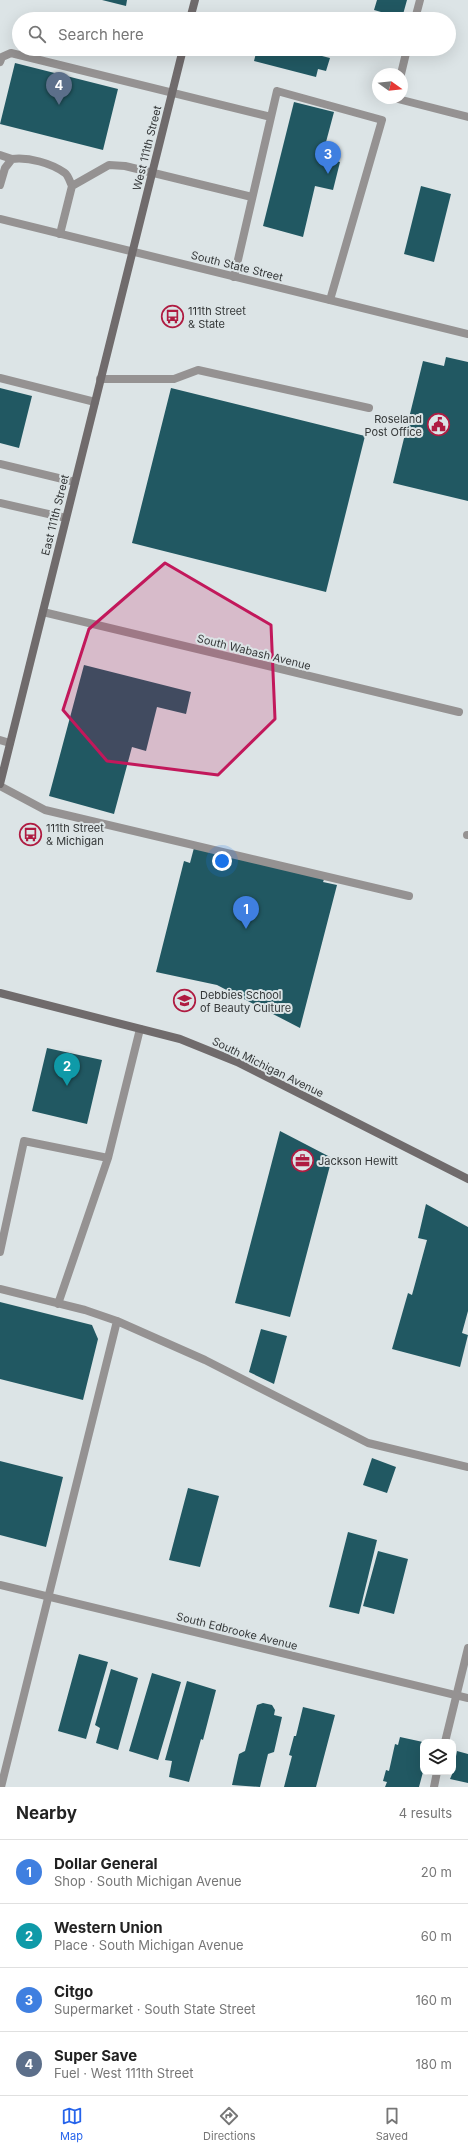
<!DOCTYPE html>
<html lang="en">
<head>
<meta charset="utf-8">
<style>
  :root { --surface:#fff; --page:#f6f6f6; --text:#222; --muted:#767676; --line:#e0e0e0; --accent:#2563eb }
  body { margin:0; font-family:Inter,sans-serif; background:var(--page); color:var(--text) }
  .controls { position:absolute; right:12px; bottom:12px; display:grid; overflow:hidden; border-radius:8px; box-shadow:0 4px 16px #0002 }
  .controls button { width:36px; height:36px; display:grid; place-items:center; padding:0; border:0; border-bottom:1px solid var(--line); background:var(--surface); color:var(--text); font:20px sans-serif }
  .compass { position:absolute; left:372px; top:68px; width:36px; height:36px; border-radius:50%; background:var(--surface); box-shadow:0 4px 16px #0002; rotate:105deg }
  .you { position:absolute; left:222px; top:861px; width:14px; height:14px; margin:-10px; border:3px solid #fff; border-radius:50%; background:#1a73e8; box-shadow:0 0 0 6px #1a73e833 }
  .badge { display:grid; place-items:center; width:26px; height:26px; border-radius:50%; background:var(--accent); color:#fff; font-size:13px; font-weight:700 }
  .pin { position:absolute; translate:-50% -33px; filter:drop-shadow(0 1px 2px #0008) }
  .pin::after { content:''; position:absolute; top:21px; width:14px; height:12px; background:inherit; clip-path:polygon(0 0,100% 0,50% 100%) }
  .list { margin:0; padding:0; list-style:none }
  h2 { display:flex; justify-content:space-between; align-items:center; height:52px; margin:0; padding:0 16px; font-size:17px }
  h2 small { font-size:13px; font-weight:400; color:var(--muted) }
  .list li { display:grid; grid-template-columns:26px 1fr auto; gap:12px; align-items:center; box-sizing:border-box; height:64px; padding:0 16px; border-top:1px solid var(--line) }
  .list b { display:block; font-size:15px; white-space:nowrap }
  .list p { margin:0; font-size:13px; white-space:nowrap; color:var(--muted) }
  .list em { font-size:13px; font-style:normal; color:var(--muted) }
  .icon { flex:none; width:22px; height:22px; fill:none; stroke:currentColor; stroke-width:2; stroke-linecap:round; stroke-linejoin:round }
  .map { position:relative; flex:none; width:468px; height:1787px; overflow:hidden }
  .search { position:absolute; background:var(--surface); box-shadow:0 4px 16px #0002; left:12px; right:12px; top:12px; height:44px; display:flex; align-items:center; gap:10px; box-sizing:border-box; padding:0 14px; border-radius:22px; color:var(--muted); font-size:15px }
  .sheet { height:308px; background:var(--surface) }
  nav { display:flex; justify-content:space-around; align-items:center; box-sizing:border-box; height:56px; border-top:1px solid var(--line); background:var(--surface); font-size:11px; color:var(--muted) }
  nav a { display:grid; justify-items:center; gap:2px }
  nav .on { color:var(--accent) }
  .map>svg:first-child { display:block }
</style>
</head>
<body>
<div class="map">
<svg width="468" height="1787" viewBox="0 0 468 1787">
  <rect width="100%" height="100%" fill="#dce4e6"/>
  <path fill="#215862" d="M102 0H127L126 6Z
    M377 0H407L402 18 374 10Z
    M257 49H323L322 56 330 58 326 71 318 69 316 77 254 61Z
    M15 63 118 89 103 150 0 124Z
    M294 102 334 112 322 157 340 162 333 190 315 186 303 237 263 226Z
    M421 186 451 194 434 262 404 254Z
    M446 357 468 362V501L393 483 423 361 444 366Z
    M0 388 32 396 19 448 0 443Z
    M171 388 365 436 326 592 132 543Z
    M84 665 191 692 186 714 157 707 146 751 132 747 114 814 49 796Z
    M195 844 325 877 323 882 337 885 300 1028 217 985 156 972 184 861 190 863Z
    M47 1048 102 1060 87 1124 32 1111Z
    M280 1131 332 1158 290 1317 235 1303Z
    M426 1204 468 1227V1311L462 1333 468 1335 460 1367 392 1349 408 1293 412 1295 427 1240 418 1238Z
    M0 1302 92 1325 98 1339 83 1400 0 1379Z
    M261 1329 287 1336 274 1384 249 1372Z
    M372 1458 396 1467 387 1493 363 1485Z
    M0 1461 63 1477 46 1547 0 1535Z
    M188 1488 219 1496 200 1567 169 1560Z
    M348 1532 377 1540 359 1614 329 1607Z
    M378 1551 408 1559 394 1614 363 1606Z
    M79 1654 108 1662 86 1739 58 1731Z
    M111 1669 138 1678 118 1750 96 1743 100 1728 95 1725Z
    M152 1673 181 1682 158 1760 129 1751Z
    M187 1681 216 1690 203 1740 201 1739 189 1782 169 1777 172 1761 165 1760Z
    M263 1703 272 1705 275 1710 274 1715 282 1717 274 1752 268 1754 260 1787 232 1785 239 1754 245 1751 257 1705Z
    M303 1707 335 1715 316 1787H284L292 1756 289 1755 294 1736H296Z
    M400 1737 423 1742V1772L419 1787H385L387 1782 383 1781 386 1770 389 1771 395 1744 398 1745Z
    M457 1751 468 1754V1783L450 1779 453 1772Z"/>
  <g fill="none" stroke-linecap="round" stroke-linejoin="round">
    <path stroke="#959292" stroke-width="8" d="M415 19 420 0
      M0 62 2 57 11 53 271 117
      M401 74 407 49
      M394 98 468 117
      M0 155 12 159
      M0 185 5 168 12 159C29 157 51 163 65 173 68 175 70 182 72 186L60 234
      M72 186 109 165 125 166 252 197
      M234 277 277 91 382 120 330 300
      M0 378 95 402
      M100 379H174L198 370 369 408
      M0 464 75 482
      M0 503 66 518
      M0 740 10 743
      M0 786 45 810 409 896
      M467 835H468
      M0 1252 24 1141 108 1158 140 1029
      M0 1289 85 1310 117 1321 205 1360 368 1443 468 1467
      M58 1304 108 1158
      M445 1742 468 1648
      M1 1787 117 1321
      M434 1787 437 1772"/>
    <path stroke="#959292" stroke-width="8" d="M43 612 459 712
      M0 1585 468 1698"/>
    <path stroke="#959292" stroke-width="8" d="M0 219 468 334"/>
    <path stroke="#706b6c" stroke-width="8" d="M190 19 195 0
      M0 784 183 49
      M0 993 180 1039 237 1062 468 1179"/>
  </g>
  <path fill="#c2185b" fill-opacity="0.2" stroke="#c2185b" stroke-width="3" stroke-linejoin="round" d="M165 563 271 625 275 719 218 775 107 761 63 710 89 629Z"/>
  <defs>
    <symbol id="bus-ring" viewBox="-11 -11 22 22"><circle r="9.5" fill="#dce4e6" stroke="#af1b41" stroke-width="1.5"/><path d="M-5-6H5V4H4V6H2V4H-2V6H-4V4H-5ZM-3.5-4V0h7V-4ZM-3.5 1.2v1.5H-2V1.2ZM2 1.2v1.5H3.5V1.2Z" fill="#af1b41"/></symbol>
    <symbol id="civic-ring" viewBox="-11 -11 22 22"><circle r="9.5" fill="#dce4e6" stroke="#af1b41" stroke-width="1.5"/><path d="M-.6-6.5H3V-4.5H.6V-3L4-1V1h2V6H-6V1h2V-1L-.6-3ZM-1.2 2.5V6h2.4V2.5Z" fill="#af1b41"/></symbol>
    <symbol id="school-ring" viewBox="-11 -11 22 22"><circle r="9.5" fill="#dce4e6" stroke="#af1b41" stroke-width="1.5"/><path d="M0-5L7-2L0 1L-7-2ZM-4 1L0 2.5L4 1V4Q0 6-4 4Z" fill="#af1b41"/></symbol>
    <symbol id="office-ring" viewBox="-11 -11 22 22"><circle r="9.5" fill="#dce4e6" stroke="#af1b41" stroke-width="1.5"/><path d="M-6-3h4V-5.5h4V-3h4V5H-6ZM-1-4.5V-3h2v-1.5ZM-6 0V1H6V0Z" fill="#af1b41"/></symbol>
  </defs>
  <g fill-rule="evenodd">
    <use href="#bus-ring" x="160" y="304" width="25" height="25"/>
    <use href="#civic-ring" x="426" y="412" width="25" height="25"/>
    <use href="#bus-ring" x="18" y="822" width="25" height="25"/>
    <use href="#school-ring" x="172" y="988" width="25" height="25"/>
    <use href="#office-ring" x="290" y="1148" width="25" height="25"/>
  </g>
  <g text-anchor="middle" stroke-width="4" stroke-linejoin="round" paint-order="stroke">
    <g font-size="11" fill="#343738" stroke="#dce4e6">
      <text transform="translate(147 148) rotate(-76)" y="4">West 111th Street</text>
      <text transform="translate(237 266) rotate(14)" y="4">South State Street</text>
      <text transform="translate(55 515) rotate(-76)" y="4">East 111th Street</text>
      <text transform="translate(254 652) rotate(14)" y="4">South Wabash Avenue</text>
      <text transform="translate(268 1067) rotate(26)" y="4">South Michigan Avenue</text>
      <text transform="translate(237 1631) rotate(14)" y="4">South Edbrooke Avenue</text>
    </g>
    <g font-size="11" fill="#343738" stroke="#dce4e6" text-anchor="start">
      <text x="188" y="315">111th Street<tspan x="188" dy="13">&amp; State</tspan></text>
      <text x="422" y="423" text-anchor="end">Roseland<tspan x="422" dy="13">Post Office</tspan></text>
      <text x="46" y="832">111th Street<tspan x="46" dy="13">&amp; Michigan</tspan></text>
      <text x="200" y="999">Debbies School<tspan x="200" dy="13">of Beauty Culture</tspan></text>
      <text x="318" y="1165">Jackson Hewitt</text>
    </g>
  </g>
</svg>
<div class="controls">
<button><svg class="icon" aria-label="layers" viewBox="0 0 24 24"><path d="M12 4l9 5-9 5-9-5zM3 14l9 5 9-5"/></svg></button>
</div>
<svg class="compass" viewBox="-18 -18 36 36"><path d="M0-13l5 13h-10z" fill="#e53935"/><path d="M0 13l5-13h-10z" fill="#767676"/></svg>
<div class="you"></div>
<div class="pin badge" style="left:246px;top:929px;background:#3f7fe0">1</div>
<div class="pin badge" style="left:67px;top:1086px;background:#0f9aa8">2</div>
<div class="pin badge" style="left:328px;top:174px;background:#3f7fe0">3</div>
<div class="pin badge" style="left:59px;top:105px;background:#5c6f8a">4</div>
<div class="search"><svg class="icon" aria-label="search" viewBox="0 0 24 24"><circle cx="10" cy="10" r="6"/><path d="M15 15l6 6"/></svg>Search here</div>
</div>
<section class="sheet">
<h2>Nearby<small>4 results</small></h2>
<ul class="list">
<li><span class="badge" style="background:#3f7fe0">1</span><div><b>Dollar General</b><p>Shop · South Michigan Avenue</p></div><em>20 m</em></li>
<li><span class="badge" style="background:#0f9aa8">2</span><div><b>Western Union</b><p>Place · South Michigan Avenue</p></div><em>60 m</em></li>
<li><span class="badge" style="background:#3f7fe0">3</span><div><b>Citgo</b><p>Supermarket · South State Street</p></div><em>160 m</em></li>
<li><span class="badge" style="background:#5c6f8a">4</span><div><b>Super Save</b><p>Fuel · West 111th Street</p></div><em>180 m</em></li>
</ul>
</section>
<nav>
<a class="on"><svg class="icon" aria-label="map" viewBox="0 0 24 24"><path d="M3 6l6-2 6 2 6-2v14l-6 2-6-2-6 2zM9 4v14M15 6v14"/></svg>Map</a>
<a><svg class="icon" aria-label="directions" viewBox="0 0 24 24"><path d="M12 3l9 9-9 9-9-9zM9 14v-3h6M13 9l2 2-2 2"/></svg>Directions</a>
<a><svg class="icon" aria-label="saved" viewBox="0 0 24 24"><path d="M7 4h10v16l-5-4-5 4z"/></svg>Saved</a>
</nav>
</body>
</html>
